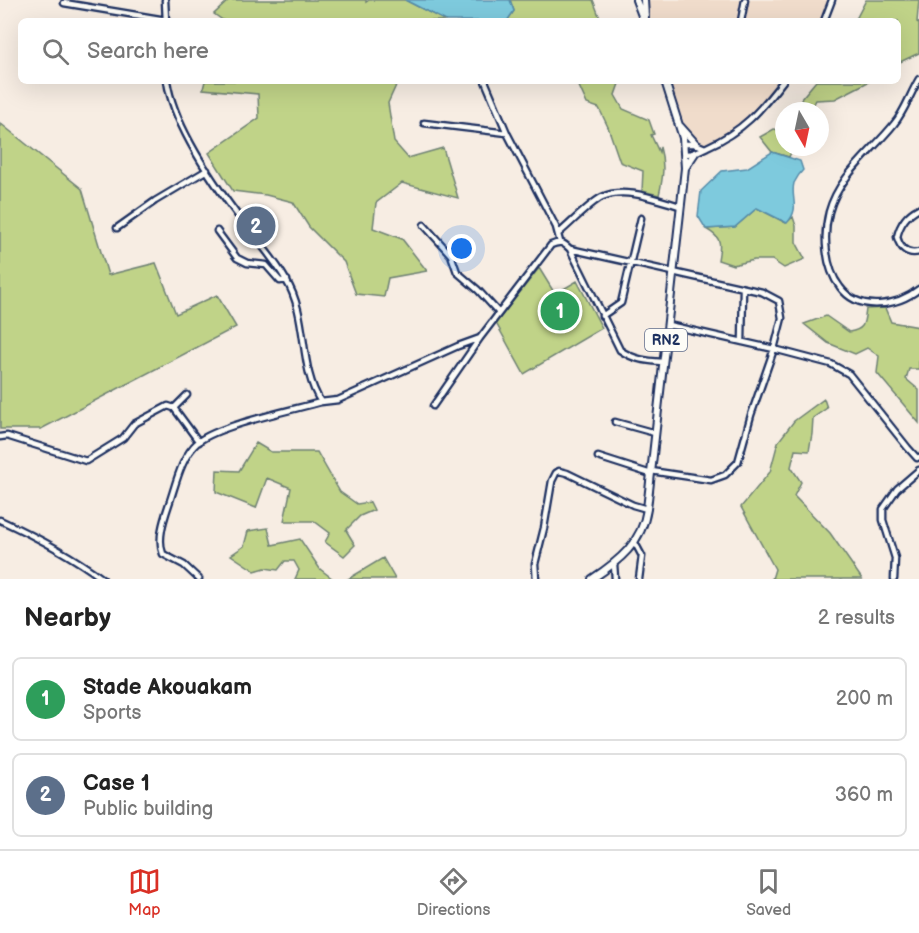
<!DOCTYPE html>
<html lang="en">
<head>
<meta charset="utf-8">
<style>
  :root { --surface:#fff; --page:#f2f2f2; --text:#222; --muted:#767676; --line:#e0e0e0; --accent:#d93025 }
  body { margin:0; font-family:"Balsamiq Sans",sans-serif; background:var(--page); color:var(--text) }
  .compass { position:absolute; left:775px; top:102px; width:54px; height:54px; border-radius:50%; background:var(--surface); box-shadow:0 6px 24px #0002; rotate:171deg }
  .you { position:absolute; left:462px; top:249px; width:21px; height:21px; margin:-15px; border:4px solid #fff; border-radius:50%; background:#1a73e8; box-shadow:0 0 0 9px #1a73e833 }
  .badge { display:grid; place-items:center; width:39px; height:39px; border-radius:50%; background:var(--accent); color:#fff; font-size:20px; font-weight:700 }
  .pin { position:absolute; translate:-50% -50%; border:3px solid #fff; box-shadow:0 2px 6px #0006 }
  .list { margin:0; padding:0; list-style:none }
  h2 { display:flex; justify-content:space-between; align-items:center; height:78px; margin:0; padding:0 24px; font-size:26px }
  h2 small { font-size:20px; font-weight:400; color:var(--muted) }
  .list li { display:grid; grid-template-columns:39px 1fr auto; gap:18px; align-items:center; box-sizing:border-box; height:84px; margin:0 12px 12px; padding:0 12px; border:2px solid var(--line); border-radius:9px }
  .list b { display:block; font-size:22px; white-space:nowrap }
  .list p { margin:0; font-size:20px; white-space:nowrap; color:var(--muted) }
  .list em { font-size:20px; font-style:normal; color:var(--muted) }
  .icon { flex:none; width:33px; height:33px; fill:none; stroke:currentColor; stroke-width:2; stroke-linecap:round; stroke-linejoin:round }
  .map { position:relative; flex:none; width:919px; height:579px; overflow:hidden }
  .search { position:absolute; background:var(--surface); box-shadow:0 6px 24px #0002; left:18px; right:18px; top:18px; height:66px; display:flex; align-items:center; gap:15px; box-sizing:border-box; padding:0 21px; border-radius:9px; color:var(--muted); font-size:22px }
  .sheet { height:270px; background:var(--surface) }
  nav { display:flex; justify-content:space-around; align-items:center; box-sizing:border-box; height:84px; border-top:2px solid var(--line); background:var(--surface); font-size:16px; color:var(--muted) }
  nav a { display:grid; justify-items:center; gap:3px }
  nav .on { color:var(--accent) }
  .map>svg:first-child { display:block }
</style>
</head>
<body>
<div class="map">
<svg width="919" height="579" viewBox="0 0 919 579">
  <rect width="100%" height="100%" fill="#f7ede3"/>
  <filter id="ink" filterUnits="userSpaceOnUse"><feTurbulence type="fractalNoise" baseFrequency=".0167" numOctaves="2"/><feDisplacementMap in="SourceGraphic" scale="12" xChannelSelector="R" yChannelSelector="G"/><feConvolveMatrix kernelMatrix="1 2 1 2 8 2 1 2 1" color-interpolation-filters="sRGB"/></filter>
  <g filter="url(#ink)">
    <path fill="#f0dccb" d="M648 0H829L821 21H650Z
      M669 81H779L759 107 741 125 706 145 700 144 691 136 683 123Z"/>
    <path fill="#c0d388" stroke="#6e8173" stroke-width="1.5" d="M229 0H366V2L369 0H405L446 21H224L214 14Z
      M510 0H593L601 21H507L514 11Z
      M866 0H919L917 22 919 23V53L898 63V21H855Z
      M205 81H398L388 103 394 142 408 158 443 148 458 198 402 183 376 203 373 228 402 239 427 271 388 278 384 297 356 294 344 262 309 227 293 202 266 195 233 191 209 153 259 118 258 94 203 89Z
      M581 81H620L615 95 623 109 649 120 654 134 651 135 659 152 660 147C665 164 663 178 659 195L642 191 643 171 620 162 608 127 599 108 587 104 578 84Z
      M816 81H870L835 99 816 100 810 111H802L804 107 801 99Z
      M0 123 82 189 108 275 156 263 176 314 217 295 236 327 41 429H0Z
      M774 129 784 131V147H793L789 157 772 152 760 137Z
      M757 208 786 223 793 217 796 226V242L805 259 784 268 772 260H754L733 265 718 260C721 243 722 238 706 229L735 227Z
      M539 268 555 294 577 281 602 328 524 374 496 323Z
      M885 308 891 322 919 327V369H909L906 379 919 390V423L877 373 879 356 867 348 855 354 828 343 804 324 826 316 849 332C865 329 864 324 866 309Z
      M824 399 827 408 813 418 812 434 809 451 795 450 791 467 801 482 794 496 830 533 862 579H772L775 569 741 507 770 472 778 442 794 421Z
      M256 443 271 452H317L340 492 357 504 370 502 374 510 360 516 346 530 355 545 344 556 325 542 330 533 314 521H284L291 488 267 478 256 508 216 492 217 470 239 471Z
      M268 528 272 545 300 539 320 569 333 579H295L299 570 294 561H285L278 570 265 568 255 571 231 555 244 546 248 531Z
      M383 558 395 579H348Z"/>
    <path fill="#7ecadd" stroke="#568caa" stroke-width="1.5" d="M405 0H510L514 11 507 21H446Z
      M772 152 800 161 803 170C800 173 796 179 794 183 790 198 801 208 787 223L757 208 735 227 706 229 698 216 701 191 722 171 747 168Z"/>
    <g fill="none" stroke-linecap="round" stroke-linejoin="round">
      <defs>
        <path id="minor" d="M165 0 166 21
          M64 3 166 20
          M741 21 745 0
          M824 21 832 0
          M919 79C910 94 905 111 894 124 872 152 839 175 829 212 823 235 825 268 840 287 859 313 898 306 919 289
          M167 81C174 128 216 187 245 225 259 242 275 260 286 280 309 317 298 367 321 402L338 400 458 346 480 338 551 245C560 241 563 242 570 249L620 350C634 360 647 361 663 362
          M485 81 507 133 556 227 560 242
          M424 123 507 133
          M684 144H696L705 148
          M685 154C694 154 699 151 707 147 743 131 760 111 783 81
          M919 208C907 214 900 224 897 237 900 248 907 255 919 252
          M424 225 451 255 457 272 478 290 499 313
          M117 228 155 201 207 170
          M217 231 237 258 247 263 266 265 280 281 287 280
          M558 234C569 225 591 202 602 197 625 186 657 200 680 206
          M570 249 762 292 779 301 782 318 774 349 751 415 738 462 725 475 711 480 651 471
          M602 316 621 303 641 218
          M668 325 774 349 831 364 849 374 908 448 917 458 919 457
          M742 342 743 288
          M433 406 480 338
          M174 408 187 395
          M615 422 655 433
          M0 437 7 436 86 461 123 438 134 424 168 406 174 408 199 442
          M598 457 651 474
          M0 520C37 537 71 555 103 579
          M635 543 642 556 639 579
          M614 564 615 579
          M199 579 184 565 163 554C157 539 164 519 169 504 176 484 181 457 198 442 219 425 293 410 321 402
          M536 579 535 564 544 528 552 481 556 473 559 471 567 473 633 505 647 509
          M894 579 895 558 883 520V509L897 489 919 470"/>
        <path id="highway" d="M636 0 644 21
          M644 0 645 17
          M680 126 696 144
          M685 168 695 153
          M592 579C619 561 642 543 647 509L685 168 683 138 665 81"/>
      </defs>
      <use href="#minor" stroke="#1b2f5e" stroke-width="9"/>
      <use href="#highway" stroke="#1b2f5e" stroke-width="10"/>
      <use href="#minor" stroke="#fdfcf7" stroke-width="4.5"/>
      <use href="#highway" stroke="#fdfcf7" stroke-width="6"/>
    </g>
  </g>
  <g text-anchor="middle" stroke-width="4.5" stroke-linejoin="round" paint-order="stroke">
    <rect fill="#fdfcf7" stroke="#5f6c8c" stroke-width="1.5" x="645" y="329" width="42" height="22" rx="4.5"/>
    <g font-size="14" font-weight="bold" fill="#1b2f5e">
      <text x="666" y="345">RN2</text>
    </g>
  </g>
</svg>
<svg class="compass" viewBox="-18 -18 36 36"><path d="M0-13l5 13h-10z" fill="#e53935"/><path d="M0 13l5-13h-10z" fill="#767676"/></svg>
<div class="you"></div>
<div class="pin badge" style="left:560px;top:311px;background:#2e9e5b">1</div>
<div class="pin badge" style="left:256px;top:226px;background:#5c6f8a">2</div>
<div class="search"><svg class="icon" aria-label="search" viewBox="0 0 24 24"><circle cx="10" cy="10" r="6"/><path d="M15 15l6 6"/></svg>Search here</div>
</div>
<section class="sheet">
<h2>Nearby<small>2 results</small></h2>
<ul class="list">
<li><span class="badge" style="background:#2e9e5b">1</span><div><b>Stade Akouakam</b><p>Sports</p></div><em>200 m</em></li>
<li><span class="badge" style="background:#5c6f8a">2</span><div><b>Case 1</b><p>Public building</p></div><em>360 m</em></li>
</ul>
</section>
<nav>
<a class="on"><svg class="icon" aria-label="map" viewBox="0 0 24 24"><path d="M3 6l6-2 6 2 6-2v14l-6 2-6-2-6 2zM9 4v14M15 6v14"/></svg>Map</a>
<a><svg class="icon" aria-label="directions" viewBox="0 0 24 24"><path d="M12 3l9 9-9 9-9-9zM9 14v-3h6M13 9l2 2-2 2"/></svg>Directions</a>
<a><svg class="icon" aria-label="saved" viewBox="0 0 24 24"><path d="M7 4h10v16l-5-4-5 4z"/></svg>Saved</a>
</nav>
</body>
</html>
